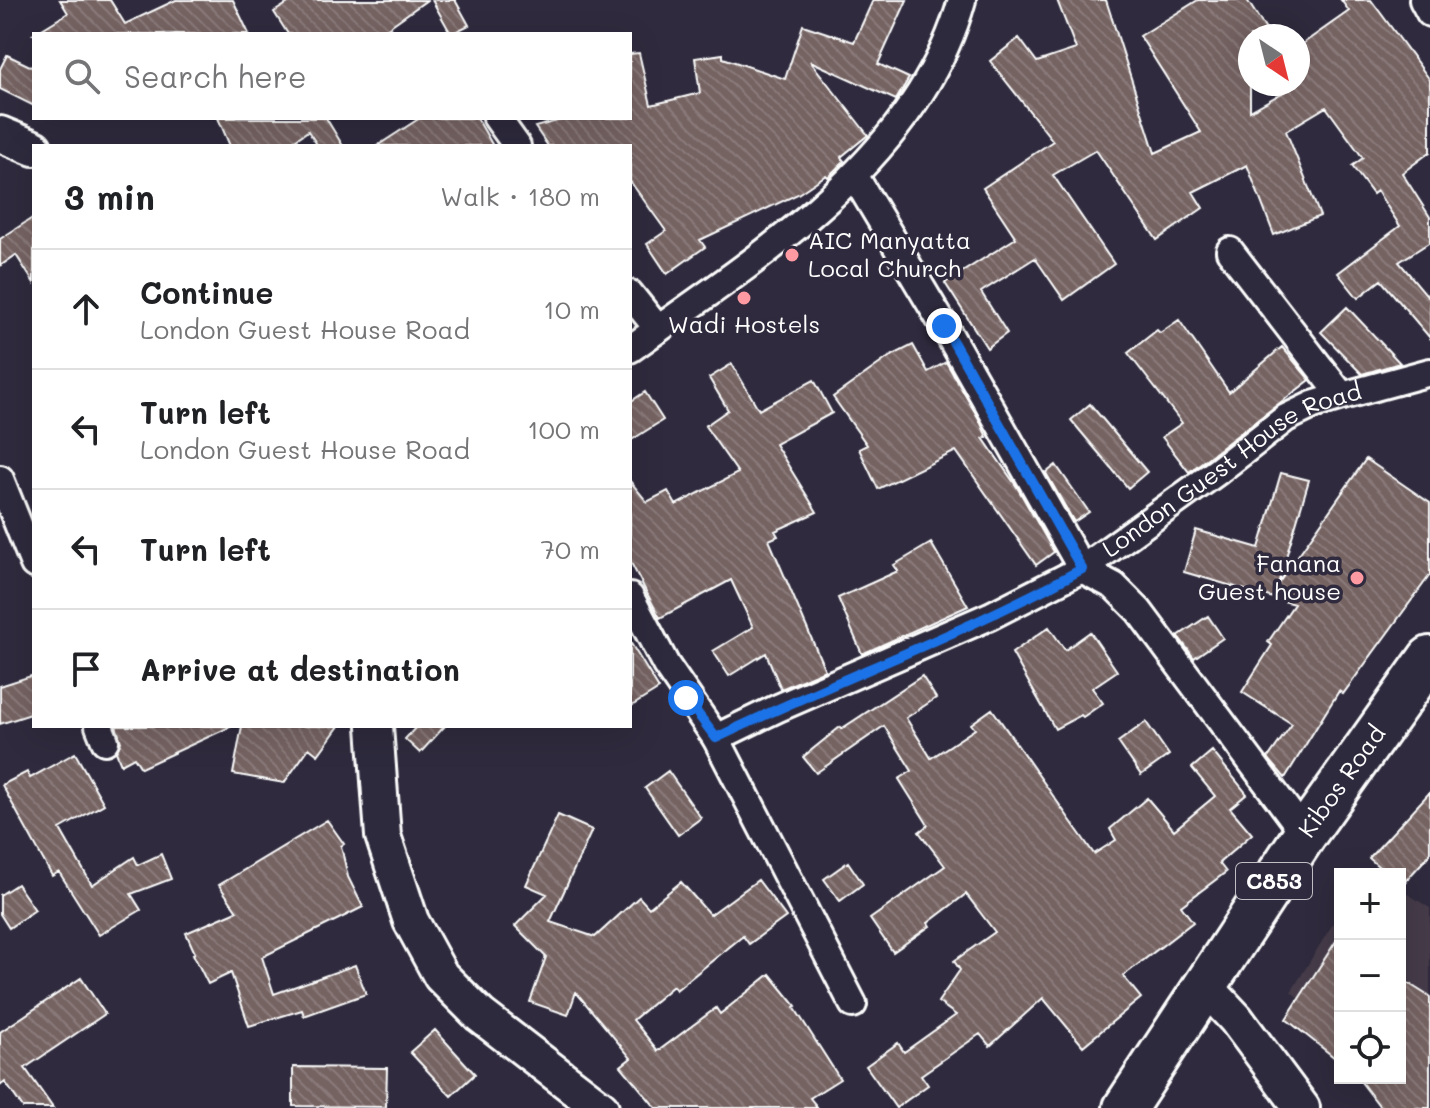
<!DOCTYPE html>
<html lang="en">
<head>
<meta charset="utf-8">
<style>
  :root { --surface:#fff; --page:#f2f2f2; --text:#202124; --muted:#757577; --line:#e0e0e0 }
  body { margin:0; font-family:Mali,sans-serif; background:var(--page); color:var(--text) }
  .controls { position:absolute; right:24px; bottom:24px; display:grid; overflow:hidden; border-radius:0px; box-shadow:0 8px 32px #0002 }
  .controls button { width:72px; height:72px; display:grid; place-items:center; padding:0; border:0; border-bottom:2px solid var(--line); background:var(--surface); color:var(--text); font:40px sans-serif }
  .compass { position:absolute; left:1238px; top:24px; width:72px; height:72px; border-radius:50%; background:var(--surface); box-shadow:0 8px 32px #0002; rotate:145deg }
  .stop { position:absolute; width:24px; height:24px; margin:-18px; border:6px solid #1a73e8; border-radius:50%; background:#fff }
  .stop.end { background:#1a73e8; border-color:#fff; box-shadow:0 2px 8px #0008 }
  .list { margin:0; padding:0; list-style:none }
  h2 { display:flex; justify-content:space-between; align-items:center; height:104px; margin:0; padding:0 32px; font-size:34px }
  h2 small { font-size:26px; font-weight:400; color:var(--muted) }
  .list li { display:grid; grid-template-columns:52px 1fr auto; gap:24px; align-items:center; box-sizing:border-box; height:120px; padding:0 32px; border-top:2px solid var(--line) }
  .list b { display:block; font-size:30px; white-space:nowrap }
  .list p { margin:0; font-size:26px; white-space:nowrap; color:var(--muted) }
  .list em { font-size:26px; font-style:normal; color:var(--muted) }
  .icon { flex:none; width:44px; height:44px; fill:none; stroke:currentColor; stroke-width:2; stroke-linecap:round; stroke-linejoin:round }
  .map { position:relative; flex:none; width:1430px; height:1108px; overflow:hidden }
  .search { position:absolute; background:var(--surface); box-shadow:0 8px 32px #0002; left:32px; top:32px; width:600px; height:88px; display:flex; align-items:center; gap:20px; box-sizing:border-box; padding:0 28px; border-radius:0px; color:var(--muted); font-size:30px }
  .panel { position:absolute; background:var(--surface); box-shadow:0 8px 32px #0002; left:32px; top:144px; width:600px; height:584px; border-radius:0px }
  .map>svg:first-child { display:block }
</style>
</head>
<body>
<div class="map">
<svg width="1430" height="1108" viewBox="0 0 1430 1108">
  <defs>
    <pattern id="building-back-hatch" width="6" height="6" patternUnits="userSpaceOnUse" patternTransform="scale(2)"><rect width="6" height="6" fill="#756362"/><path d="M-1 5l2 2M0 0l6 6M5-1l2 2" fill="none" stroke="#8a7a7a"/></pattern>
  </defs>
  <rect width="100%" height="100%" fill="#2f2a3d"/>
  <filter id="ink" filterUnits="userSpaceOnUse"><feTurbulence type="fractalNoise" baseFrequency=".0125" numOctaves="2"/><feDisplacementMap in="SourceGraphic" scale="16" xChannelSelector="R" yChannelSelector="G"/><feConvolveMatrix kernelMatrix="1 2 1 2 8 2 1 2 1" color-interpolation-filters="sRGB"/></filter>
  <g filter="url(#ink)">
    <path fill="#443b48" d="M1400 889 1430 908V1002L1400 1038Z
      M1340 912V1032L1291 992Z"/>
    <path fill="url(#building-back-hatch)" stroke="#fff" stroke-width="2" d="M60 0H110L125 24 176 0H233L249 34H34L68 13Z
      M293 0H427L379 34H288L274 12Z
      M432 0H455L469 25 451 34Z
      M873 0H907L878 64 909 78 896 100 810 61 868 135 841 157 844 161 828 177 826 175 798 194 700 240 705 247 667 274 647 244 666 231 630 181V146H548L535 127 568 118H630V54L639 53 651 105 700 93 695 58 723 54V58L785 79 803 25 854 42Z
      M1057 0H1106L1155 153 1201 132 1140 36 1198 0H1247L1270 36H1250V111L1298 84V47L1349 11 1341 0H1371L1430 80V152L1402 173 1430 217V242L1399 262 1430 299V338L1381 280 1358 298 1338 273 1400 226 1377 191 1373 194 1352 166 1363 158 1326 107 1286 131 1320 216 1274 235 1247 165 1193 192 1203 208 1157 240 1096 150 1053 175 1114 264 1064 300 1035 258 981 292 1007 333 987 348 945 283 1016 238 983 188 1053 141 990 61 1019 38 1037 62 1076 49Z
      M7 55 34 68V106L0 89V69Z
      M218 118H326L343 146H318L308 131 286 146H230Z
      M420 118H477L493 146H377Z
      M34 217V283L16 255 0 266V239Z
      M1347 307 1400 363 1362 374 1321 332Z
      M1179 320 1229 392 1282 347 1310 380 1189 472 1162 437 1182 423 1128 353 1157 330 1160 333Z
      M913 345 928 372 946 362 979 419 987 437 983 438 1017 487 1054 552 1036 565 956 451 878 489 859 449 867 445 833 397 889 357Z
      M732 364 759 410 814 380 832 413 775 444 817 512 775 531 778 536 769 540 825 670 781 689 766 653 729 676 713 651 753 627 731 580 660 618 630 561V481L647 502 668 491 676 505 738 473 705 426 728 410 709 378Z
      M645 392 663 420 630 441V402Z
      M1090 404 1147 472 1128 488 1071 420Z
      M1366 459 1430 503V575L1343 694 1339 691 1285 778 1268 758 1292 724 1242 692 1272 645 1268 642 1294 604 1184 572 1196 530 1259 548 1281 473 1309 480 1278 584Z
      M1056 465 1089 512 1074 522 1046 473Z
      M931 543 968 606 862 654 838 598 898 571 894 565Z
      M1208 616 1223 638 1194 658 1178 636Z
      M1049 627 1065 650 1090 632 1117 671 1092 688 1103 703 1083 717 1081 715 1055 729 1012 653Z
      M630 642 659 689 630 707Z
      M34 675V713L0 724V686Z
      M922 676 936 698 906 718 931 758 975 729 971 724 992 709 1094 854 1116 840 1110 829 1147 798 1174 830 1215 796 1192 768 1212 751 1247 794 1230 808 1252 834 1219 863 1226 872 1181 906 1193 922 1123 976 1141 998 1083 1046 1043 998 990 1046 980 1034 921 1075 928 1085 896 1108 866 1066 898 1043 904 1052 956 1015 938 1002 960 970 954 961 995 932 966 894 928 923 930 926 893 952 870 919 945 866 919 832 928 825 899 779 912 771 884 726 816 773 803 757 840 727 841 729Z
      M1146 722 1169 755 1141 775 1118 742Z
      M116 726H232L141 768 134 757 121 764 116 752 121 742Z
      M242 726H339L318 755 309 748 284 783 233 774Z
      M417 726H445L420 753 405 739Z
      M75 753 104 804 60 829 92 885 134 857 138 865 161 854 171 879 131 894 141 910 99 935 59 872 52 876 2 785 27 772 30 778Z
      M668 771 701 818 678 835 645 788Z
      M1430 792V854L1401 886 1400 874H1387L1369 858Z
      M558 815 592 830 550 922 595 937 639 897 649 908 681 882 710 915 758 880 786 917 749 944 743 936 676 990 673 986 633 1020 658 1051 716 1008 720 1014 770 974 796 1006 794 1007 840 1079 810 1098 818 1108H656L621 1066 631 1058 576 992 568 1015 530 1002 546 957 515 926 547 894 526 885Z
      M327 820 344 844 341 846 348 877 363 907 262 957 274 994 355 965 366 994 304 1016 302 1010 249 1026 231 973 208 984 193 954 195 953 186 933 237 911 219 885Z
      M848 862 863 884 840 901 824 879Z
      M17 884 35 910 9 928 0 914V895Z
      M1340 935V1062L1286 1019Z
      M81 978 105 1014 25 1068 53 1108H23L5 1082 0 1086V1032Z
      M1400 978 1430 997V1108H1381L1358 1078H1400Z
      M435 1030 475 1074 451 1096 410 1052Z
      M293 1067 387 1068 386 1107 293 1106Z"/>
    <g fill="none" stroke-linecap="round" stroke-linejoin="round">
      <defs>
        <g id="minor">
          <path d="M1423 0 1430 13"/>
          <path d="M497 118 517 146"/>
          <path d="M854 175 944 326 1082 569 1114 586 1139 611 1305 834"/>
          <path d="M1230 251 1342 396"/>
          <path d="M630 294 658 329"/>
          <path d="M630 349C757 258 918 160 962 0"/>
          <path d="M0 479 34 564"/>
          <path id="s1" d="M630 597 666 665 716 738 778 708 990 616 1082 569 1218 471 1286 418 1313 405 1342 396 1430 372"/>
          <path d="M99 726 105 741"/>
          <path d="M716 738 853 1004"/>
        </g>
        <path id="tertiary" d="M0 134 34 148
          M375 726 383 836 411 921 441 976 480 1015 601 1108
          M1205 986 1236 1019 1302 1108"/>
        <g id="primary">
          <path id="s2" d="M1125 1108 1305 834 1430 658"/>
        </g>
      </defs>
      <use href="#minor" stroke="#fff" stroke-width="32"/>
      <use href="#tertiary" stroke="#fff" stroke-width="40"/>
      <use href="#primary" stroke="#fff" stroke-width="48"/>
      <use href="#minor" stroke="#2f2a3d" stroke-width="26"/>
      <use href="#tertiary" stroke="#2f2a3d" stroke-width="34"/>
      <use href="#primary" stroke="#2f2a3d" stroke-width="42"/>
    </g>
  </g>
  <g fill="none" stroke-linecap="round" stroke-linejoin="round" filter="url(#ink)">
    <path stroke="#1a73e8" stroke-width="10" d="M686 698 716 738C837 679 964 634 1082 569L944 326"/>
  </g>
  <g fill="#ff9aa2" stroke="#2f2a3d" stroke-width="3">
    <circle cx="792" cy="255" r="8"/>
    <circle cx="744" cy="298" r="8"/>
    <circle cx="1357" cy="578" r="8"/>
  </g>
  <g text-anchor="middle" stroke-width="7" stroke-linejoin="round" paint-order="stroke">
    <rect fill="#2f2a3d" stroke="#c1bfc5" stroke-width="2" x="1236" y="863" width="76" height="36" rx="6"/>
    <g font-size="22" font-weight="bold" fill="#fff">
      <text x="1274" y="889">C853</text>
    </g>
    <g font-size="24" fill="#fff" stroke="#2f2a3d" text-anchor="start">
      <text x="808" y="249">AIC Manyatta<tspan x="808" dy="28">Local Church</tspan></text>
      <text x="744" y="333" text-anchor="middle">Wadi Hostels</text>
      <text x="1341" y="572" text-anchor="end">Fanana<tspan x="1341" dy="28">Guest house</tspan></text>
    </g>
    <g font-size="24" fill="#fff" stroke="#2f2a3d">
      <text dy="8" stroke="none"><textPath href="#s1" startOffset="750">London Guest House Road</textPath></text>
      <text dy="8" stroke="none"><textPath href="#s2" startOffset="392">Kibos Road</textPath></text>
    </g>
  </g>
</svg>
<div class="controls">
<button>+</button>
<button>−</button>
<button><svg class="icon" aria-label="locate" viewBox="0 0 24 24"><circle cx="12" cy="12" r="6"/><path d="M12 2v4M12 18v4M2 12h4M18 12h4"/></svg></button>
</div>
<svg class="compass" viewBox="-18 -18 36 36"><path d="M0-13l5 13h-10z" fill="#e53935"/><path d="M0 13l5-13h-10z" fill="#757577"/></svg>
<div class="stop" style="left:686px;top:698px"></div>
<div class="stop end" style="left:944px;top:326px"></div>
<div class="search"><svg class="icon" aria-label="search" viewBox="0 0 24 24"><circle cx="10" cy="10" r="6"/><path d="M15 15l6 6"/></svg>Search here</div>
<section class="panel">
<h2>3 min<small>Walk · 180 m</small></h2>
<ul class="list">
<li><svg class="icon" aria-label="ahead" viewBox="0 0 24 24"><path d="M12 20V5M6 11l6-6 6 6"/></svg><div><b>Continue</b><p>London Guest House Road</p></div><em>10 m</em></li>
<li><svg class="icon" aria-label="left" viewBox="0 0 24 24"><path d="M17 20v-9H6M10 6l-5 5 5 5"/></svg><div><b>Turn left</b><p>London Guest House Road</p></div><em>100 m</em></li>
<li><svg class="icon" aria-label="left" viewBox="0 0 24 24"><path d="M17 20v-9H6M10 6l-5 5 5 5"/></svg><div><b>Turn left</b></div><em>70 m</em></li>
<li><svg class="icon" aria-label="arrive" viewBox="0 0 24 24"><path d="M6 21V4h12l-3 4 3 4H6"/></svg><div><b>Arrive at destination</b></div></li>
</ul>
</section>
</div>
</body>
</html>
